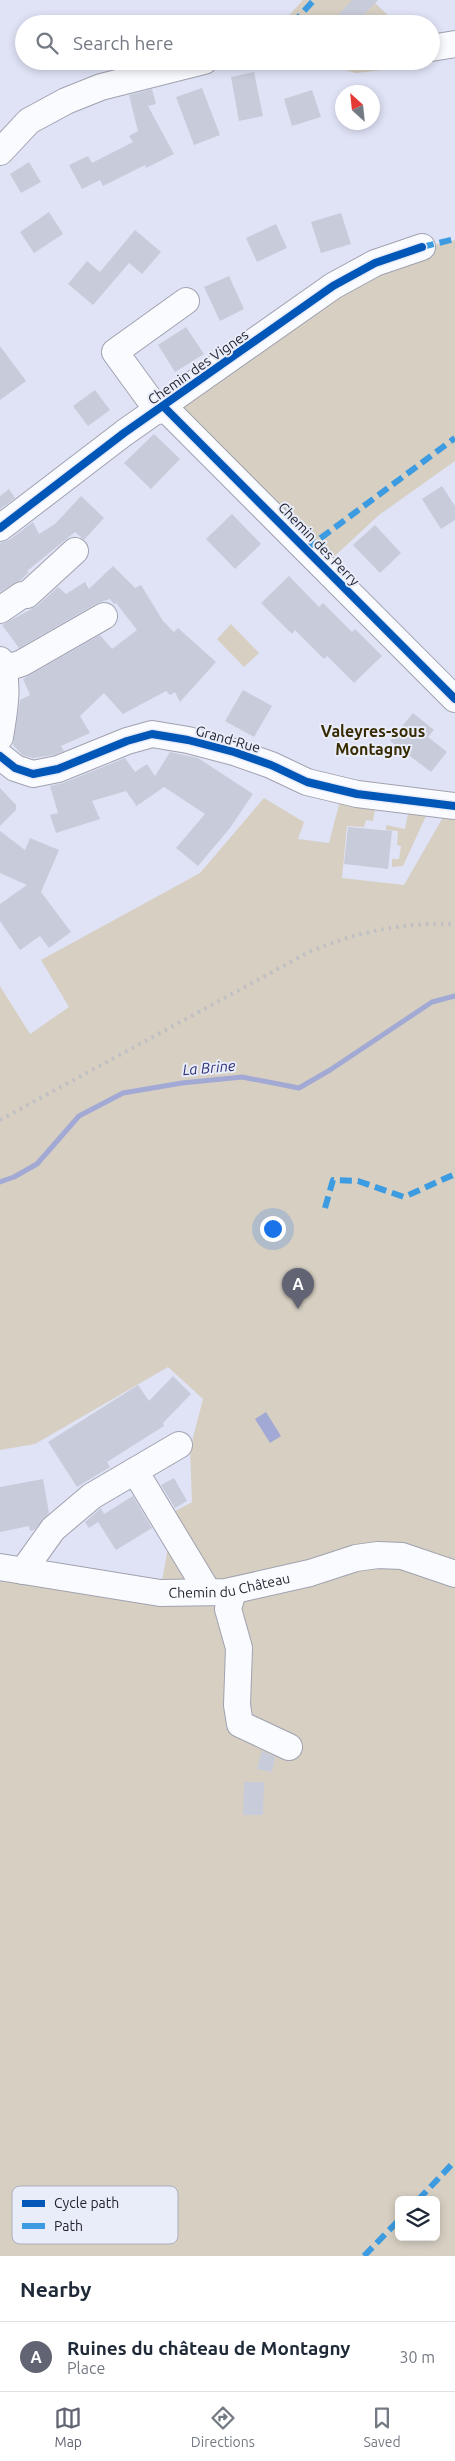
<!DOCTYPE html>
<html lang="en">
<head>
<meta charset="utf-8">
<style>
  :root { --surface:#fff; --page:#f6f6f7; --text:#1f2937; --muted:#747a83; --line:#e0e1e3; --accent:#626473 }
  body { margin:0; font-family:Ubuntu,sans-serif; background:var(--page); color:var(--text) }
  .controls { position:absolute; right:15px; bottom:15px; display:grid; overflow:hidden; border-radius:8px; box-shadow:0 2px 8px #0003 }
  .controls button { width:45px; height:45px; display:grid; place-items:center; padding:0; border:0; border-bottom:1px solid var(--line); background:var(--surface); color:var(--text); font:25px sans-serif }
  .compass { position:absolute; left:335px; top:85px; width:45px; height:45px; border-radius:50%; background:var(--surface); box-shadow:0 2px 8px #0003; rotate:333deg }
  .you { position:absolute; left:272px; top:1228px; width:18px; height:18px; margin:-12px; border:4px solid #fff; border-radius:50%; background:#1a73e8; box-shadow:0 0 0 8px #1a73e833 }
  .badge { display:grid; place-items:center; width:32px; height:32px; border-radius:50%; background:var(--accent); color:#fff; font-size:16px; font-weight:700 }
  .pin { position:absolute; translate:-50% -41px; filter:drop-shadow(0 1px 2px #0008) }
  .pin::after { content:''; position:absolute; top:26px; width:18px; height:15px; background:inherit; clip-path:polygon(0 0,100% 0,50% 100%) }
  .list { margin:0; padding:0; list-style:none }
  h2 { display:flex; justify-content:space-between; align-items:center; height:65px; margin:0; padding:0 20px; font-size:21px }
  h2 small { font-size:16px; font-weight:400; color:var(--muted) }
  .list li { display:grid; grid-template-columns:32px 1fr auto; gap:15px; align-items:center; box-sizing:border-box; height:70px; padding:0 20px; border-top:1px solid var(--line) }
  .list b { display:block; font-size:19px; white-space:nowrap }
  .list p { margin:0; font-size:16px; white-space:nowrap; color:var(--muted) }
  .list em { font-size:16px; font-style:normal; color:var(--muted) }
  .icon { flex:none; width:28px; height:28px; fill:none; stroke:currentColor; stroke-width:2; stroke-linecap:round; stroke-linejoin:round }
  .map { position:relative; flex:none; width:455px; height:2256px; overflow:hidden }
  .search { position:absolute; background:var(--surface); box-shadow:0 2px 8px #0003; left:15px; right:15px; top:15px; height:55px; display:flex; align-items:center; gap:12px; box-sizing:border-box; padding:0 18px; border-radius:28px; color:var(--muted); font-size:19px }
  .sheet { height:135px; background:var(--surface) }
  nav { display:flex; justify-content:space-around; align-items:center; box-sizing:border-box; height:70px; border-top:1px solid var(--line); background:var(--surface); font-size:14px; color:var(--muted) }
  nav a { display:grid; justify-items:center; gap:2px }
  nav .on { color:var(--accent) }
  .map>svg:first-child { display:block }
</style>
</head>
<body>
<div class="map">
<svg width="455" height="2256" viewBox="0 0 455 2256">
  <rect width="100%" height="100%" fill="#e0e3f6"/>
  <path fill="#d6cfc2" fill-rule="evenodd" d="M303 0H372L397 24H281Z
    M310 61H381L383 70 356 73Z
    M455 240V461L379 515 325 565 166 407 334 287 422 248Z
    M231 624 259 653 244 667 217 639Z
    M342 793 377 798 373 821 366 820 364 827 347 826 342 878 404 885 446 812 455 815V1573L409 1558 160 1592 167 1553 168 1515 192 1502 190 1449 203 1399 168 1367 35 1444 0 1450V986L30 1034 69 1007 41 960 200 873 264 798 304 822 298 839 329 843Z
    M410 803 431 805 403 866 392 867V859H399L401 846 397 845 398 831 386 830V825L405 829Z
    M356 1559 455 1575V2256H0V1568L160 1593ZM399 2200H436V2237H399Z"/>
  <path fill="#a2a9d4" d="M266 1412 281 1436 270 1443 255 1419Z"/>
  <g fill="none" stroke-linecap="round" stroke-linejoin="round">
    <path stroke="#a2a9d4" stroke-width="5" d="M0 1182 14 1177 37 1164 79 1116 123 1093 182 1083 242 1077 299 1088 330 1070 432 1002 455 996"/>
  </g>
  <path fill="#c8cbda" d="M352 0H378L355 24H330Z
    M254 72 263 116 239 121 231 77Z
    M202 88 220 135 194 145 176 97Z
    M152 89 156 104 148 106 174 154 146 168 145 165 103 186 100 180 82 189 69 165 88 156 92 163 133 142 129 136 138 131 129 95Z
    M312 90 321 117 292 126 284 99Z
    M29 162 41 182 21 193 10 174Z
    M49 212 63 234 34 253 20 232Z
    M341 213 351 244 321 253 311 222Z
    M276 224 287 248 257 262 246 238Z
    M135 230 161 252 142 274 129 263 93 305 68 284 87 261 100 272Z
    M229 276 244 309 220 321 204 287Z
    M186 327 204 354 175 372 158 345Z
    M0 346 26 381 0 400Z
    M95 390 110 410 88 426 73 406Z
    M154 434 180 459 151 489 124 463Z
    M442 486 455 506V520L441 529 422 499Z
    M9 489 15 498 0 509V496Z
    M81 496 104 518 84 540 75 532 27 571 29 572 21 580 0 592V543L9 540 33 522 39 534 55 524Z
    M232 514 261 544 235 569 206 539Z
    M375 525 401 553 380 573 353 545Z
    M113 566 135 588 141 585 163 621 174 632 178 628 216 662 180 702 175 692 170 695 166 691 123 714 104 693 80 716 90 733 61 746 64 751 54 755 33 758 22 755 13 745 20 700 30 695 23 679 100 635 112 649 137 630 116 603 114 604 110 599 97 603 19 648 2 625 37 606 58 587 66 594 85 582 89 589Z
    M289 576 319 607 323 603 352 632 355 629 382 656 354 683 327 656 324 659 295 630 292 634 261 603Z
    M243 690 272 706 254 737 225 721Z
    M413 713 434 730 428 737 447 752 431 772 390 741Z
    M170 752 198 758 253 794 230 828 198 866 176 848 205 814 164 787 135 807 136 805 126 791 92 801 100 819 56 833 50 815 58 813 50 786 63 783 125 758 135 772 147 764 155 776Z
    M0 788 16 805V810L0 826Z
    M348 827 392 831 388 869 344 864Z
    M0 831 25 850 30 838 59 850 41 892 71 932 49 948 40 936 20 950 0 921V904L27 885 0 873Z
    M173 1376 191 1394 163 1423 164 1426 107 1462 110 1467 77 1487 48 1442 138 1385 149 1401Z
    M174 1478 187 1501 175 1508 161 1485Z
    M43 1479 49 1513 34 1530 30 1531 29 1526 0 1532V1487Z
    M133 1496 152 1528 116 1550 98 1522 89 1528 85 1522 101 1508 104 1514Z
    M262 1751 275 1757 272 1772 257 1769Z
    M244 1782H264L263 1815H243Z"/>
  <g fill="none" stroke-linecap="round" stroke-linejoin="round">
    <defs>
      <g id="minor">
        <path d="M431 48 455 44"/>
        <path d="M0 152 29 121 66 101 101 87 204 61"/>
        <path d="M164 407 455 699"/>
        <path d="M158 411 115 352 186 301"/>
        <path d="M0 528 124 433 333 286 375 263 422 247"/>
        <path d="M0 610 22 595H27L75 551"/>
        <path d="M0 660C10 682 4 713 0 737"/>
        <path d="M4 669 22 663 104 616"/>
        <path d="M0 756 15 768 33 774 58 769 127 741 152 734 188 740 234 752 271 765 307 782 357 794 455 806"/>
        <path d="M135 1471 208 1592"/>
        <path id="s1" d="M0 1567 160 1593 226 1592 310 1573 356 1558 378 1555 402 1556 455 1574"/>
        <path d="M23 1571 53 1529 92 1496 179 1445"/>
        <path d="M233 1591 228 1609 239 1648 237 1705 240 1724 289 1747"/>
      </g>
    </defs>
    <use href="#minor" stroke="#a0a2b0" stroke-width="28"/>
    <use href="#minor" stroke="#fafbfe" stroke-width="26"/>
    <path stroke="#bfbfc4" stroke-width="4" stroke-dasharray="2.5 5" stroke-linecap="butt" d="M0 1120 309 952C356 932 404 922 455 924"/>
    <path stroke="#3c9be1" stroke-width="6" stroke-dasharray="12 6" stroke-linecap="butt" d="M292 24 314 0
      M422 247 455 239
      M306 549 455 438
      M325 1208 333 1180 358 1181 404 1197 455 1174
      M418 2200 455 2161
      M364 2256 399 2220"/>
    <defs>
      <path id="cycleway" d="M164 407 455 699
        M0 528 124 433 333 286 375 263 422 247
        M0 756 15 768 33 774 58 769 127 741 152 734 188 740 234 752 271 765 307 782 357 794 455 806"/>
    </defs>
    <use href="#cycleway" stroke="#e9ecf9" stroke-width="11"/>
    <use href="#cycleway" stroke="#0057b8" stroke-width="8"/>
  </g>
  <g text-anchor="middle" stroke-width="4" stroke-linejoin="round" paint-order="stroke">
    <g font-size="14" fill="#1e202c" stroke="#e9ecf9">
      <text transform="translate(198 367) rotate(-35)" y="5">Chemin des Vignes</text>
      <text transform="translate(319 544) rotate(46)" y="5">Chemin des Perry</text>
      <text transform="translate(228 739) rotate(16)" y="5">Grand-Rue</text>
      <text dy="5" stroke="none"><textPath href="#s1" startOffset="232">Chemin du Château</textPath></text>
    </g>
    <g font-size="15" font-style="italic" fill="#303375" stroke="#e9ecf9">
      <text transform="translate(209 1068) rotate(-5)" y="5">La Brine</text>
    </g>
    <g font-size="16" font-weight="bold" fill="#372a00" stroke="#e9ecf9">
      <text x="373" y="737">Valeyres-sous<tspan x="373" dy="18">Montagny</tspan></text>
    </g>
  </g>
  <rect x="12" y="2186" width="166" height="58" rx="8" fill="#e9ecf9" stroke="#acafbc" stroke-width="1"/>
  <rect x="22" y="2200" width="23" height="7" fill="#0057b8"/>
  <rect x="22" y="2223" width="23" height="6" fill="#3c9be1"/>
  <g font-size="14" fill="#1e202c">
    <text x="54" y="2208">Cycle path</text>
    <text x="54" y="2231">Path</text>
  </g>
</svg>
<div class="controls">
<button><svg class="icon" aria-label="layers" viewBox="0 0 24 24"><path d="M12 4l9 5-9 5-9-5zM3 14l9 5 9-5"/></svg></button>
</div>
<svg class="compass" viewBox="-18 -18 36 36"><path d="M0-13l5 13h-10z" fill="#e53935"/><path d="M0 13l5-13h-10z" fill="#747a83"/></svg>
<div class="you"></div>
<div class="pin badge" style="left:298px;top:1309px">A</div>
<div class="search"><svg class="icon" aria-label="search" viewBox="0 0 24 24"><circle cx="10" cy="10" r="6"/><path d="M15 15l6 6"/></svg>Search here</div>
</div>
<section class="sheet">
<h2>Nearby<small></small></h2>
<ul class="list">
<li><span class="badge">A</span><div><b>Ruines du château de Montagny</b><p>Place</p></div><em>30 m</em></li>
</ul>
</section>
<nav>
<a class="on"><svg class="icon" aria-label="map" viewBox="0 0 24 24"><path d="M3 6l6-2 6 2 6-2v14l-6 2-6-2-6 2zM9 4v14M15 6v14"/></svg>Map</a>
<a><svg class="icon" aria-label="directions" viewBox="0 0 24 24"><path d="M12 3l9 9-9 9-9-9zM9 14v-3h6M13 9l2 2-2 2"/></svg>Directions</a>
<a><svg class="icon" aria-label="saved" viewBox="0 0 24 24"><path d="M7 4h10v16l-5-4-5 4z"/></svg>Saved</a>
</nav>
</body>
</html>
